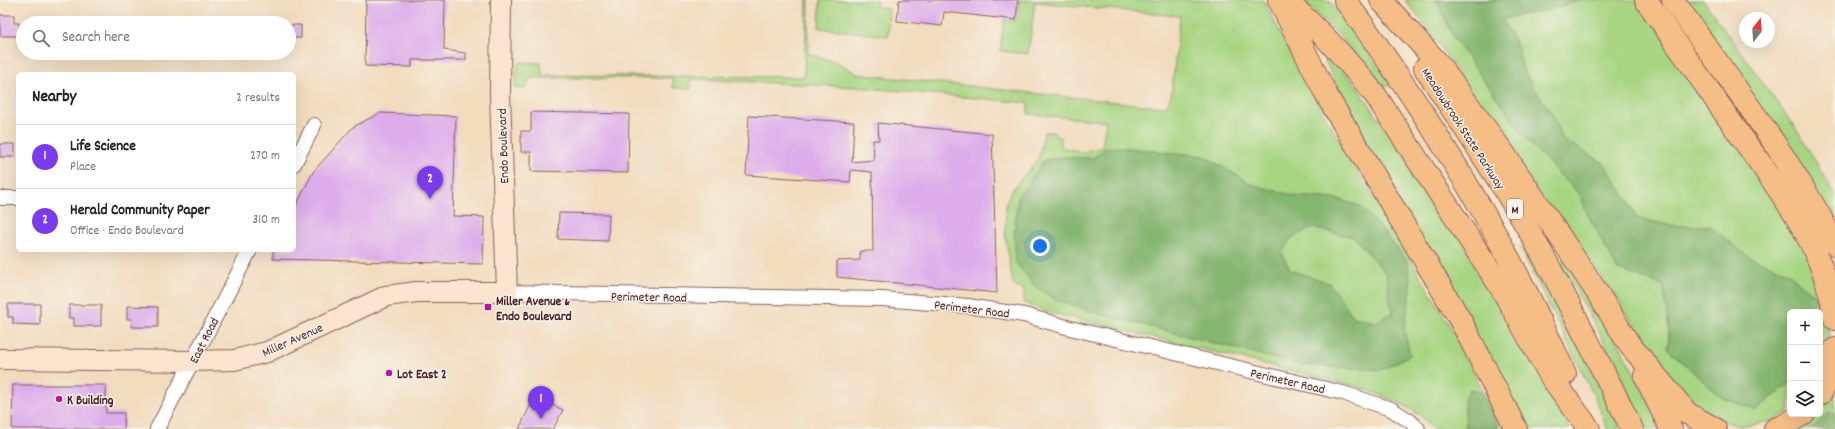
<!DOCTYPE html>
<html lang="en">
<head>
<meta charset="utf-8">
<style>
  :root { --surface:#fff; --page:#f6f6f6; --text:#222; --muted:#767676; --line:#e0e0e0; --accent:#7c3aed }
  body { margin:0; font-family:Dekko,sans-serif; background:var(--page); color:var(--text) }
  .controls { position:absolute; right:12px; bottom:12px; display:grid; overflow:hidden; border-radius:6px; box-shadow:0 4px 16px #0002 }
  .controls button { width:36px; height:36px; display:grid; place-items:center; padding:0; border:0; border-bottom:1px solid var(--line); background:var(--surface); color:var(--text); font:20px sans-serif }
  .compass { position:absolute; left:1739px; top:12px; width:36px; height:36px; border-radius:50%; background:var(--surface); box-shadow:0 4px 16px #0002; rotate:17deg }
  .you { position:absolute; left:1040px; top:246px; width:14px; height:14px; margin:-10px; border:3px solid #fff; border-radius:50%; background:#1a73e8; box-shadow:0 0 0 6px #1a73e833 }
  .badge { display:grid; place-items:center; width:26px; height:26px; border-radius:50%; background:var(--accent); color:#fff; font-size:13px; font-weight:700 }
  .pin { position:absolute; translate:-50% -33px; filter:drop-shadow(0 1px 2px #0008) }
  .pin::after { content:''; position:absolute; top:21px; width:14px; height:12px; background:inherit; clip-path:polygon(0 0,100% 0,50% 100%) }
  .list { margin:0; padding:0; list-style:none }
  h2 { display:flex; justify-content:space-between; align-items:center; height:52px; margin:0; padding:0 16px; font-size:17px }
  h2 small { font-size:13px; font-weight:400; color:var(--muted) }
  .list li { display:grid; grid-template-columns:26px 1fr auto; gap:12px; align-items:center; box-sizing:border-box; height:64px; padding:0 16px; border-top:1px solid var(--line) }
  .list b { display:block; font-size:15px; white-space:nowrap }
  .list p { margin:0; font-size:13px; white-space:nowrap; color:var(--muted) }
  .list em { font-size:13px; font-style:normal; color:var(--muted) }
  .icon { flex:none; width:22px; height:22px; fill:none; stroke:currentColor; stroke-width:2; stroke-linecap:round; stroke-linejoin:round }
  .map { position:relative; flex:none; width:1835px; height:429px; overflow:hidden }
  .search { position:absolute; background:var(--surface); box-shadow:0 4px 16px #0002; left:16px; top:16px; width:280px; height:44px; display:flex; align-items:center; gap:10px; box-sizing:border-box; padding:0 14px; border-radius:22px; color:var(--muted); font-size:15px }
  .panel { position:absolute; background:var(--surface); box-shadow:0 4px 16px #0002; left:16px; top:72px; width:280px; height:180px; border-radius:6px }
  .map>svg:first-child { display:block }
</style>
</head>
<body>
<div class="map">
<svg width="1835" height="429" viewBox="0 0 1835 429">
  <rect width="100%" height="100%" fill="#f7f3e8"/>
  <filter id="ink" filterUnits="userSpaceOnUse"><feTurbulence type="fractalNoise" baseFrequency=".025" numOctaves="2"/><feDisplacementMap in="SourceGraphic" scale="8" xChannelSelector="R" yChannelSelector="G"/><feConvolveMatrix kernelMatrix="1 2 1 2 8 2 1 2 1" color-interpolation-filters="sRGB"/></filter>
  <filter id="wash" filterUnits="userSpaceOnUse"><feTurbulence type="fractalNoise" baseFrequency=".012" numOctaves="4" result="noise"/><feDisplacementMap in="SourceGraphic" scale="16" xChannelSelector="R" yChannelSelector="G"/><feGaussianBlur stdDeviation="0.9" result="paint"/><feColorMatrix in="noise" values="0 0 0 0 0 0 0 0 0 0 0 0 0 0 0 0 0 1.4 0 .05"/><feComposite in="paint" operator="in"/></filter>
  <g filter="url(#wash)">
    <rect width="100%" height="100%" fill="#f2dcbe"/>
    <path fill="#a7d582" stroke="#787a56" d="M807 0H809L808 50 809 54 837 62 857 74 1161 107 1167 105 1171 96 1180 16 1035 2 1028 54 1000 51 1004 20 1016 21 1019 0H1263L1316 101 1453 331 1502 429H1433C1417 406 1380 394 1355 386L1048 312 1024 303V289L1017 288 1013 283 1005 235 1006 204 1012 190 1039 158 1044 132H1052L1061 137 1060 147 1083 152 1102 147 1106 121 1028 114V103L857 87 691 79V89L673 88 672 78H531L525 89 515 88 517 67 520 62 541 63 542 75 804 77Z
      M820 0H877L876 7 889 9 888 36 819 28Z
      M1302 0H1329L1392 86H1382L1339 35Z
      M1405 0H1639L1805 245 1825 301 1829 339 1822 374 1820 377V312H1790V411L1772 421 1739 426 1704 414 1666 380 1615 295 1542 200 1434 37Z
      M1682 0H1703L1799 133 1835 195V226Z
      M1313 34 1356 85 1521 329 1562 411 1569 429H1525L1347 108Z
      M1520 247 1526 249 1565 317 1620 429H1607L1597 402Z
      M1567 259 1620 346 1663 429H1646L1608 349 1561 263Z
      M1835 387V429H1793L1814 414H1820V407L1834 391Z"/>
    <path fill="#85b670" stroke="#686a4e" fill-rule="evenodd" d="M1437 0H1581L1538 13 1518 15 1502 20 1518 47 1523 71 1553 116 1563 140 1603 162 1628 200 1636 218 1674 226H1710L1747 256 1787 272 1820 301 1818 312H1790V383L1756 410 1722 398 1668 349 1669 329 1663 285 1618 270 1586 211 1581 196 1530 144 1453 37Z
      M1118 147 1204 156 1253 185 1295 196 1337 199 1360 206 1377 224 1408 262 1411 289 1404 330 1410 355 1381 370 1301 365 1100 314 1056 300 1035 286 1016 263 1014 232 1018 197 1044 160 1066 157 1093 158 1105 148ZM1312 228 1354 237 1386 274 1392 313 1375 322 1354 317 1329 283 1290 270 1282 253 1291 238Z
      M1470 389 1480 391 1499 429H1466L1464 399Z
      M1830 412 1835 415V429H1812Z"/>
    <g id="blocks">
      <path fill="#ddadeb" d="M366 0H445L444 50 466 53V60H412V67L365 66Z
        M899 0H1018L1016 20 944 12 942 26 897 21Z
        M0 15H14V23H19V36H0Z
        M289 25H301V38H289Z
        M531 112 629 114 628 173 531 171V152H521V131H531Z
        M380 113 456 116 453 216 484 217 483 264 273 259V250H294V210L313 172 353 127Z
        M749 116 854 122 852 162 874 160 873 140H879L878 123 992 134 997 293 837 277V261L860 260V251H873L872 172 851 170 850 182 746 175Z
        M0 144H15V157H0Z
        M559 213 609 214 608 241 558 239Z
        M8 304H40V325L13 324V317H8Z
        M69 305H101V326H74V318H69Z
        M127 306 158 307V327H131L132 319H127Z
        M13 385H106V413H124V429H12Z
        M535 396 563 410 553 429H519Z"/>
    </g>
  </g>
  <g filter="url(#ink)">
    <use href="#blocks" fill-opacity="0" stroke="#85615e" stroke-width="1"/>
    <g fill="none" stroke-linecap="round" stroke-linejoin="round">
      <defs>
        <path id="street" d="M294 164 314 125
          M0 198H18
          M507 292 882 299 968 306 1024 315 1070 328 1343 393 1391 409 1410 421 1418 429
          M157 429 250 250"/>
        <path id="secondary" d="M0 359 192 361 234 360 267 352 386 296 417 292H507L500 94 501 0"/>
        <path id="highway" d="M1279 0 1327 96 1462 323 1516 429
          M1284 0C1319 27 1349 62 1376 96L1500 286 1551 377 1589 429
          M1345 0C1430 117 1507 241 1565 374
          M1381 0 1437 62 1505 155 1595 289 1629 344 1687 413 1715 429
          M1646 0C1677 45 1709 90 1740 135 1781 193 1825 246 1835 319
          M1673 0C1729 80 1790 157 1835 244
          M1425 68C1463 126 1502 182 1536 243 1570 304 1601 366 1632 429
          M1645 376 1671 429
          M1820 394C1829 380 1834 366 1835 349
          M1775 429 1783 426 1803 414"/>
      </defs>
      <use href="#street" stroke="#85615e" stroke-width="16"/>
      <use href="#secondary" stroke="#85615e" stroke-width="22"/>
      <use href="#highway" stroke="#85615e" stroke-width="24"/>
      <use href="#street" stroke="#fff" stroke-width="14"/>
      <use href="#secondary" stroke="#fbe5cf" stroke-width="20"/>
      <use href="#highway" stroke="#f6be87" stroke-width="22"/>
    </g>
  </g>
  <g fill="#b5179e" stroke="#f7f3e8" stroke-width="1.5">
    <rect x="484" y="303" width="8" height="8" rx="2"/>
    <circle cx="389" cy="373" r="4"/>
    <circle cx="59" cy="399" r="4"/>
  </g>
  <g text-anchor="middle" stroke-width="3" stroke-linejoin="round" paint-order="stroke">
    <rect fill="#f7f3e8" stroke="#7e5f64" stroke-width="1" x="1507" y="199" width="16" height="20" rx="3"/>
    <g font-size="12" font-weight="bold" fill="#4a1f2b">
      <text x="1515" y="213">M</text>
    </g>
    <g font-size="13" fill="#4a1f2b" stroke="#f7f3e8">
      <text transform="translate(1464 128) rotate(57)" y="5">Meadowbrook State Parkway</text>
      <text transform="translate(502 146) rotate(-92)" y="5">Endo Boulevard</text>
      <text transform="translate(649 296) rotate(1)" y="5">Perimeter Road</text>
      <text transform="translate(972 308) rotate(7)" y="5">Perimeter Road</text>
      <text transform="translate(292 339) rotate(-24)" y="5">Miller Avenue</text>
      <text transform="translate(203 340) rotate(-63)" y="5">East Road</text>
      <text transform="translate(1288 380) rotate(13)" y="5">Perimeter Road</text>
    </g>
    <g font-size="13" font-weight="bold" fill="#4a1f2b" stroke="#f7f3e8" text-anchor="start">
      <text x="496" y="305">Miller Avenue &amp;<tspan x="496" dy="15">Endo Boulevard</tspan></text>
      <text x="397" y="378">Lot East 2</text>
      <text x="67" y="404">K Building</text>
    </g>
  </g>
</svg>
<div class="controls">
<button>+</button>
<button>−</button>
<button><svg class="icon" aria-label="layers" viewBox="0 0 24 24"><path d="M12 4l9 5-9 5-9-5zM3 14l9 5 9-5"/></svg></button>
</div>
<svg class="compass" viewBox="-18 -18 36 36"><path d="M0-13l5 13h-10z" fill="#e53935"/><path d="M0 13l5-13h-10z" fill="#767676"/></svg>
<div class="you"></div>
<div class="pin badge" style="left:541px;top:419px">1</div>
<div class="pin badge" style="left:430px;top:199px">2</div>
<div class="search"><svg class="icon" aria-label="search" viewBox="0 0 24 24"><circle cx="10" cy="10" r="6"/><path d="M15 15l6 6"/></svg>Search here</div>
<section class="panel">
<h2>Nearby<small>2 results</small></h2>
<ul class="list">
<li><span class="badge">1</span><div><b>Life Science</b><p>Place</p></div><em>270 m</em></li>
<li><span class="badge">2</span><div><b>Herald Community Paper</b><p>Office · Endo Boulevard</p></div><em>310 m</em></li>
</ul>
</section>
</div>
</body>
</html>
